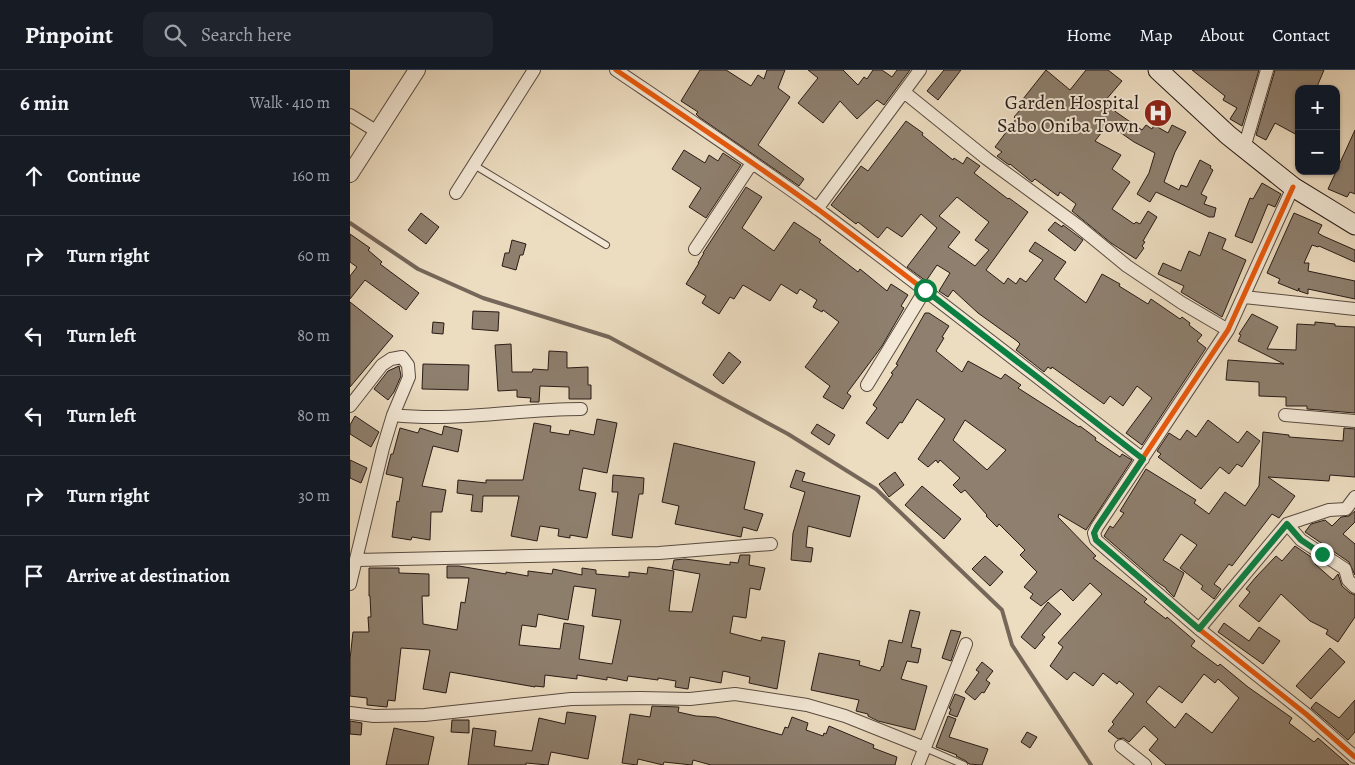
<!DOCTYPE html>
<html lang="en">
<head>
<meta charset="utf-8">
<style>
  :root { --surface:#171b24; --page:#20242c; --text:#f1f3f6; --muted:#9ea1a6; --line:#363941 }
  body { margin:0; font-family:Alegreya,serif; background:var(--page); color:var(--text) }
  .controls { position:absolute; right:15px; top:15px; display:grid; overflow:hidden; border-radius:10px; box-shadow:0 1px 4px #0004 }
  .controls button { width:45px; height:45px; display:grid; place-items:center; padding:0; border:0; border-bottom:1px solid var(--line); background:var(--surface); color:var(--text); font:25px sans-serif }
  .stop { position:absolute; width:15px; height:15px; margin:-11px; border:4px solid #0b8043; border-radius:50%; background:#fff }
  .stop.end { background:#0b8043; border-color:#fff; box-shadow:0 1px 5px #0008 }
  .list { margin:0; padding:0; list-style:none }
  h2 { display:flex; justify-content:space-between; align-items:center; height:65px; margin:0; padding:0 20px; font-size:21px }
  h2 small { font-size:16px; font-weight:400; color:var(--muted) }
  .list li { display:grid; grid-template-columns:32px 1fr auto; gap:15px; align-items:center; box-sizing:border-box; height:80px; padding:0 20px; border-top:1px solid var(--line) }
  .list b { display:block; font-size:19px; white-space:nowrap }
  .list em { font-size:16px; font-style:normal; color:var(--muted) }
  .icon { flex:none; width:28px; height:28px; fill:none; stroke:currentColor; stroke-width:2; stroke-linecap:round; stroke-linejoin:round }
  .map { position:relative; flex:none; width:1005px; height:695px; overflow:hidden }
  header { display:flex; align-items:center; gap:30px; box-sizing:border-box; height:70px; padding:0 25px; background:var(--surface); border-bottom:1px solid var(--line) }
  header strong { font-size:24px }
  nav { display:flex; gap:28px; margin-inline-start:auto; font-size:18px }
  .search { width:350px; height:45px; background:var(--page); display:flex; align-items:center; gap:12px; box-sizing:border-box; padding:0 18px; border-radius:10px; color:var(--muted); font-size:19px }
  main { display:flex }
  aside { flex:1; background:var(--surface) }
  .map>svg:first-child { display:block }
</style>
</head>
<body>
<header>
<strong>Pinpoint</strong>
<div class="search"><svg class="icon" aria-label="search" viewBox="0 0 24 24"><circle cx="10" cy="10" r="6"/><path d="M15 15l6 6"/></svg>Search here</div>
<nav><a>Home</a><a>Map</a><a>About</a><a>Contact</a></nav>
</header>
<main>
<aside>
<h2>6 min<small>Walk · 410 m</small></h2>
<ul class="list">
<li><svg class="icon" aria-label="ahead" viewBox="0 0 24 24"><path d="M12 20V5M6 11l6-6 6 6"/></svg><div><b>Continue</b></div><em>160 m</em></li>
<li><svg class="icon" aria-label="right" viewBox="0 0 24 24"><path d="M7 20v-9h11M14 6l5 5-5 5"/></svg><div><b>Turn right</b></div><em>60 m</em></li>
<li><svg class="icon" aria-label="left" viewBox="0 0 24 24"><path d="M17 20v-9H6M10 6l-5 5 5 5"/></svg><div><b>Turn left</b></div><em>80 m</em></li>
<li><svg class="icon" aria-label="left" viewBox="0 0 24 24"><path d="M17 20v-9H6M10 6l-5 5 5 5"/></svg><div><b>Turn left</b></div><em>80 m</em></li>
<li><svg class="icon" aria-label="right" viewBox="0 0 24 24"><path d="M7 20v-9h11M14 6l5 5-5 5"/></svg><div><b>Turn right</b></div><em>30 m</em></li>
<li><svg class="icon" aria-label="arrive" viewBox="0 0 24 24"><path d="M6 21V4h12l-3 4 3 4H6"/></svg><div><b>Arrive at destination</b></div></li>
</ul>
</aside>
<div class="map">
<svg width="1005" height="695" viewBox="0 0 1005 695">
  <rect width="100%" height="100%" fill="#ecdcc0"/>
  <filter id="stains"><feTurbulence type="fractalNoise" baseFrequency=".004" numOctaves="4"/><feColorMatrix values="0 0 0 0 .2 0 0 0 0 .09 0 0 0 0 .02 0 0 0 .5 -.17"/></filter>
  <radialGradient id="worn" r=".72"><stop offset=".6" stop-color="#630" stop-opacity="0"/><stop offset="1" stop-color="#630" stop-opacity=".3"/></radialGradient>
  <g fill="none" stroke-linecap="round" stroke-linejoin="round">
    <path stroke="#756759" stroke-width="4" d="M0 153 68 199 133 228 259 267 438 364 526 419 652 540 662 575 741 695"/>
  </g>
  <path fill="#8e7f6e" stroke="#281b16" fill-rule="evenodd" d="M350 0H376L401 16 408 5 414 9 417 0H435L428 18 440 27 408 75 454 109 449 116 349 47 346 44 348 42 331 31Z
    M458 0H493L508 15 514 7 517 9 523 0H532L542 7 547 0H560L534 35 527 30 507 49 490 31 473 53 448 33 468 8Z
    M594 0H611L588 30 577 21Z
    M696 0 720 20 736 0H758L772 11 754 32 766 42 792 60 796 55 802 59 804 55 818 63 822 55 836 62 825 82 814 112 829 120 831 115 837 117 850 90 861 96 860 98 863 100 851 124 857 127 854 134 866 138 864 147H859L806 122 800 132 787 124 799 103 805 83 784 72 758 54 745 71 771 85 762 99 780 112 762 139 784 154 786 152 790 154 798 141 807 147 793 171 795 172 792 176 794 178 786 189 761 173 722 141 726 134 710 122 708 126 685 109 682 112 660 94 659 95 647 86 652 82 645 77 666 49 664 47 677 32 673 29Z
    M842 0H909L892 56 880 49 887 38 873 30 875 26Z
    M925 0H974L966 19H949V66L925 53 916 70 906 65Z
    M556 51 573 63 572 65 603 90 604 88 613 94 617 87 630 96 624 103 658 129 659 128 678 142 636 200 654 214 658 208 666 214 670 208 676 212 693 190 679 181 685 172 716 192 704 209 736 233 752 204 770 214 769 216 798 234 801 229 830 249 832 247 840 253 839 255 852 265 847 271 856 278 792 375 776 363 802 328 787 316 773 336 760 326 754 334 702 297 701 299 698 297 694 302 666 280 670 274 667 271 628 243 603 220 598 227 589 221 600 203 587 195 576 211 557 197 587 158 571 144 552 167 537 157 528 168 508 152 506 154 481 135 511 96 518 101ZM607 127 639 152 625 170 639 180 625 196 598 177 610 162 589 146Z
    M1005 60V124L1000 122 997 127 978 119Z
    M334 80 355 93 359 85 368 91 373 83 391 95 356 148 339 137 351 118 322 99Z
    M912 113 931 124 925 137 918 134 902 173 885 166 900 128 903 129Z
    M396 117 412 127 392 158 424 181 444 152 471 170 469 172 508 202 510 199 537 221 541 214 558 225 551 236 554 238 532 276 497 323 501 326 493 339 473 327 480 316 455 297 489 252 473 240 472 242 463 237 467 230 450 219 447 224 431 214 420 231 393 215 384 229 380 227 369 244 352 233 356 226 336 214 349 193H348L354 183H353Z
    M71 143 89 157 76 174 58 160Z
    M944 143 972 155 968 163 973 166 1005 180V192L969 176 968 177 962 175 954 193H959L958 201 1005 211V229L958 219V224L949 221V218L948 221 928 213 930 209 917 203Z
    M705 152 712 157 713 155 733 170 725 181 698 160Z
    M859 162 876 169 872 179 896 190 872 247 831 222 834 216 808 204 813 193 831 201 839 181 850 186Z
    M0 164 20 178 18 180 32 192 30 194 69 223 56 240 15 210 0 229V206L7 197 0 192Z
    M162 170 176 174 173 185H170L166 200 152 196 155 183H159Z
    M0 232 43 266 0 317Z
    M123 241 149 242 148 261 122 259Z
    M575 243H579L599 256 592 267 594 268 586 281 612 302 618 291 651 309 655 304 671 315 668 318 729 357 730 356 746 368 745 370 770 387 772 384 782 390 736 460 709 444 708 447 746 486 743 488 797 529 794 532 816 549 817 547 845 571 841 576 868 596 870 594 898 617 942 648 939 653 964 672 968 668 999 695H816L799 680 808 669 794 656 779 672 773 668 768 669 758 661 764 654 762 652 784 624 769 611 767 614 753 603 743 616 724 602 717 610 700 596 713 577 708 573 752 524 740 513 723 531 711 519 691 536 680 528 683 524 674 517 687 502 670 485 675 480 649 454 647 457 636 446 637 445 615 420 611 423 603 415 610 408 590 390 588 393 586 390 578 397 568 389 595 349 567 329 552 353 550 352 538 369 516 353 527 338 523 335 543 304 541 303 548 295 546 294ZM615 350 656 380 637 400 603 370ZM854 604 865 613 868 609 889 628 862 663 836 643 825 658 796 632 809 616 832 633Z
    M902 244 928 257 917 279 946 280 947 254 965 255V252L985 254V256L1005 257V343L957 339V336H936V327L909 326V312L876 310 878 290 934 294 888 271 891 265 889 264Z
    M83 252 94 253 93 264 82 263Z
    M161 274 162 302H182L183 299 198 300 199 281 217 282V298L238 297V315H241V329H219V317L190 316 189 332H180L181 328 167 327V320L148 321 145 275Z
    M379 282 391 292 373 314 363 305Z
    M73 294 119 295 118 320 72 319Z
    M49 296 51 306 44 322 38 330 24 319 38 301Z
    M5 346 29 362 21 377 0 364V355Z
    M247 349 267 353 257 403 233 398 229 420 246 423 237 468 220 465V468L208 466 209 459 190 456 187 471 161 466 169 426H133L132 442 121 441 123 425 107 423 108 410 136 413V410H173L184 353 201 356 200 362 219 365 220 360 244 365Z
    M858 350 888 373 897 361 910 371 892 397 887 394 879 404 870 397 851 419 808 387 811 384 807 381 819 363 830 370 837 360 846 367Z
    M467 354 485 365 479 375 461 363Z
    M94 356 112 360 108 382 83 376 72 416 96 420 92 442H81L80 470 62 467 61 470 42 467 47 431 49 432 53 408 36 404 41 384H43L50 358 68 363 70 358 92 365Z
    M994 358 1005 359V407L980 405 979 411 918 407 945 426 929 448 922 444 882 496 879 494 864 514 871 519 864 529 851 519 853 516 830 498 847 475 831 464 813 490 834 503 824 527 816 519V518L807 512 754 466 760 456 763 458 774 443 770 441 796 399 846 430 844 433 859 444 875 422 895 436 909 416 913 362 939 365V367L993 371Z
    M324 373 405 392 394 439 413 444 407 461 393 457 391 467 325 454 329 436 312 432Z
    M0 390 17 398 11 413 0 408Z
    M446 400 455 403 452 411 510 426 500 467 458 456 456 477 463 478 461 492 441 490 443 463 455 422 440 417Z
    M545 402 554 415 539 427 529 414Z
    M263 405 294 408 293 424H289L282 468 262 465 268 422H262Z
    M572 416 611 449 594 469 555 435Z
    M1005 441V452L993 464 1005 474V505L999 492 955 462 961 454 975 450 982 456 991 447 999 446Z
    M945 476 967 491 965 494 983 510 988 504 992 516 1000 523 1005 525V547L988 572 976 564 978 560 960 551 931 524 909 552 889 536 900 522 896 519 906 507 926 486 932 491Z
    M390 485H400L399 495 415 498 410 520 400 518 396 548 383 546 380 563 411 571 412 567 435 571 427 619 399 613 400 607 373 601 371 613 340 607 338 619 325 617 326 611 308 608V610L278 606 277 611 257 607V610L227 605V609L195 605 194 617 185 616V617L100 602 96 623 73 619 80 580 51 578 45 631 38 630 37 637 17 635V628L0 626V589L3 562H19L18 547H21L20 526H19V498H49V503L79 504V526H72L73 554 107 560 111 532 115 533 119 508H97V496H109L156 504V502L178 506V501L202 504 203 499 232 505V498L246 500V504L279 507V502L297 504 298 497 324 501 319 541 342 542 350 504 322 499 324 490 335 489 380 495V492L388 493ZM224 516 246 519 242 546 271 550 262 594 229 589 234 556 214 553 210 579 169 575 172 555 186 557 188 544 218 550Z
    M635 486 653 502 640 516 622 499Z
    M698 532 711 544 692 565 695 567 685 579 671 567Z
    M560 540 570 542 561 577 571 579 568 593 557 591 551 609 577 616 565 660 528 651 518 646V644L506 641 509 630 461 620 469 583 510 591 509 595 530 601 532 596 533 597 539 570 552 573Z
    M874 553 899 571 909 557 930 571 913 594 868 562Z
    M601 560 611 562 601 591 592 588Z
    M980 578 995 592 961 629 946 616Z
    M632 592 643 601 636 610 640 613 634 623 632 622 625 630 615 622 629 602 626 600Z
    M605 624 615 628 607 647 599 644 601 639 599 638Z
    M1005 630V662L998 670 961 638 966 632 989 648Z
    M302 636 329 637 328 642 346 646 366 647 432 665 435 657 438 658 442 647 458 653 456 660 473 666 474 663 476 664 479 656 524 675 523 678 547 687 545 695H361L343 690 342 695 314 692 313 695 288 689 287 695 272 693 280 644 300 647Z
    M217 642 246 646 238 689 201 682 198 695 176 693V695H118L123 658 146 661 144 676 182 681 189 648 215 654Z
    M598 646 606 649 599 667 638 679 632 695 619 694 616 691 606 686 607 685 586 677Z
    M102 650H119V663L101 662Z
    M0 651 12 653 11 665 0 664Z
    M44 658 84 667 78 695H36Z
    M677 662 687 667 680 678 671 672Z"/>
  <g fill="none" stroke-linecap="round" stroke-linejoin="round">
    <defs>
      <path id="service" d="M124 95 256 175
        M575 678 614 695"/>
      <path id="minor" d="M266 0C334 46 403 92 469 140 578 221 685 306 793 389
        M554 22 637 89 727 155 777 196 832 233 878 260
        M0 45 26 61
        M894 78 917 0
        M943 117 878 260 747 457 744 463 746 470 849 559 956 644 1005 687
        M106 123 184 0
        M467 139 570 0
        M345 179 402 93
        M894 227 1005 239
        M517 315 575 220
        M0 336 32 295 41 289 52 287 58 295 59 307 43 345 33 378 0 514
        M43 345C108 352 167 339 231 339
        M935 345 1005 351
        M937 454 951 470 995 499 998 510 1005 517
        M7 490 309 483 421 474
        M849 559 937 454 979 440 996 439 1005 427
        M0 643 24 646 75 645 221 629 290 628 340 629 385 624 457 635 495 646 575 678
        M771 676 795 695
        M568 695 616 574"/>
      <path id="tertiary" d="M0 104 67 0"/>
      <path id="secondary" d="M808 0 878 65 943 117 1005 155"/>
    </defs>
    <use href="#service" stroke="#594b40" stroke-width="8"/>
    <use href="#minor" stroke="#594b40" stroke-width="14"/>
    <use href="#tertiary" stroke="#594b40" stroke-width="18"/>
    <use href="#secondary" stroke="#281b16" stroke-width="21"/>
    <use href="#service" stroke="#f3e8d6" stroke-width="6"/>
    <use href="#minor" stroke="#f3e8d6" stroke-width="12"/>
    <use href="#tertiary" stroke="#f3e8d6" stroke-width="16"/>
    <use href="#secondary" stroke="#f3e8d6" stroke-width="19"/>
    <defs>
      <path id="cycleway" d="M266 0C334 46 403 92 469 140 578 221 685 306 793 389
        M943 117 878 260 747 457 744 463 746 470 849 559 956 644 1005 687"/>
    </defs>
    <use href="#cycleway" stroke="#f3e8d6" stroke-width="8"/>
    <use href="#cycleway" stroke="#e8590c" stroke-width="5"/>
  </g>
  <g fill="none" stroke-linecap="round" stroke-linejoin="round">
    <path stroke="#0b8043" stroke-width="6" d="M575 220 793 389 747 457 744 463 746 470 849 559 937 454 951 470 972 484"/>
  </g>
  <defs>
    <symbol id="hospital-disc" viewBox="-11 -11 22 22"><circle r="9.5" fill="#8f2418" stroke="#f3e8d6"/><path d="M-5-5h3v3.5h4V-5h3V5h-3V1.5h-4V5h-3Z" fill="#fff"/></symbol>
  </defs>
  <g fill-rule="evenodd">
    <use href="#hospital-disc" x="792" y="27" width="32" height="32"/>
  </g>
  <g text-anchor="middle" stroke-width="4" stroke-linejoin="round" paint-order="stroke">
    <g font-size="20" fill="#281b16" stroke="#f3e8d6" text-anchor="end">
      <text x="789" y="39">Garden Hospital<tspan x="789" dy="23">Sabo Oniba Town</tspan></text>
    </g>
  </g>
  <rect width="100%" height="100%" filter="url(#stains)"/>
  <rect width="100%" height="100%" fill="url(#worn)"/>
</svg>
<div class="controls">
<button>+</button>
<button>−</button>
</div>
<div class="stop" style="left:575px;top:220px"></div>
<div class="stop end" style="left:972px;top:484px"></div>
</div>
</main>
</body>
</html>
